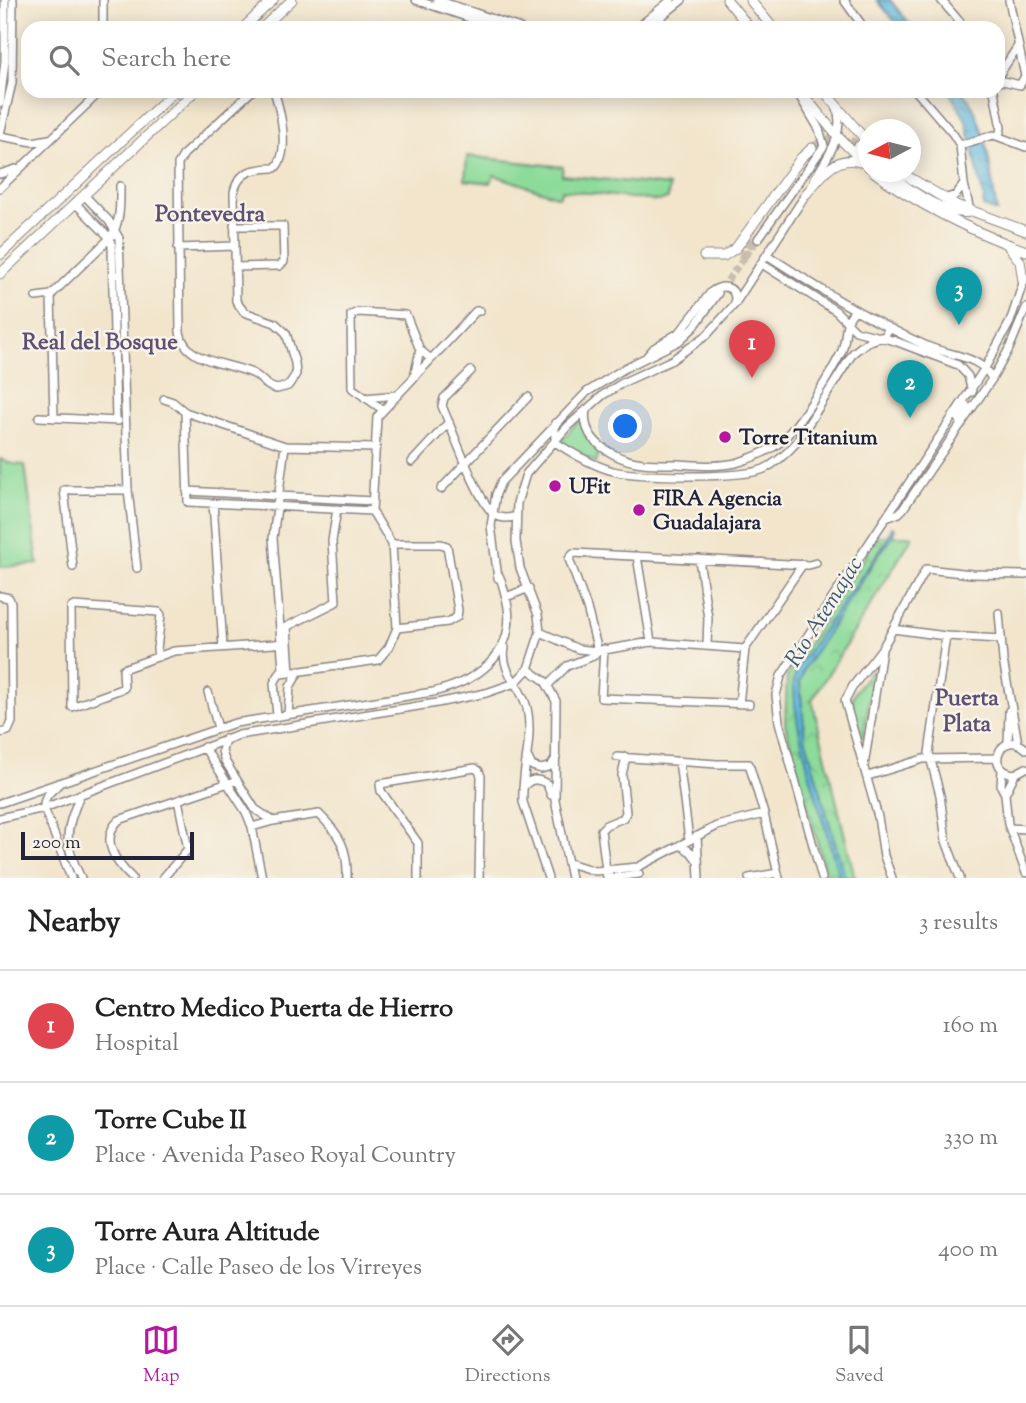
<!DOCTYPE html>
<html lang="en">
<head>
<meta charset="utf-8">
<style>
  :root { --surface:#fff; --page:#f2f2f2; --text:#222; --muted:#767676; --line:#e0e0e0; --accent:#b5179e }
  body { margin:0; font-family:"Sorts Mill Goudy",serif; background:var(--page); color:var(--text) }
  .compass { position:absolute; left:858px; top:119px; width:63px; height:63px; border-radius:50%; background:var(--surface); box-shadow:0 4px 18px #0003; rotate:263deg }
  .scale { position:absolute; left:21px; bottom:18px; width:173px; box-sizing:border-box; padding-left:7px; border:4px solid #22223b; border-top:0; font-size:19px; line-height:24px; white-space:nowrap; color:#22223b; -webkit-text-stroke:5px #f7f3e8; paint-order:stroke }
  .you { position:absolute; left:626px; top:427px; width:24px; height:24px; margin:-18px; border:5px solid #fff; border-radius:50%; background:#1a73e8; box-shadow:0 0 0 10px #1a73e833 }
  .badge { display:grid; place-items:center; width:46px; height:46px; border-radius:50%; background:var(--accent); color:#fff; font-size:23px; font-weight:700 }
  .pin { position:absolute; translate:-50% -58px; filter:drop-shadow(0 2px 4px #0008) }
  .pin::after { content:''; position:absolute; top:37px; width:24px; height:21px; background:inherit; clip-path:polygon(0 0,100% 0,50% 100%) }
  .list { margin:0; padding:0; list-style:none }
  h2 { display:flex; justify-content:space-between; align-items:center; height:91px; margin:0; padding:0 28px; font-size:30px }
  h2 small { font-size:23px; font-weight:400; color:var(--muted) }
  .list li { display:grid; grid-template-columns:46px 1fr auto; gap:21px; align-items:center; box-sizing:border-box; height:112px; padding:0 28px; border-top:2px solid var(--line) }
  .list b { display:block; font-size:26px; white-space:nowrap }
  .list p { margin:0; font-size:23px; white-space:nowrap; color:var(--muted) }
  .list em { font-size:23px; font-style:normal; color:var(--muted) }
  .icon { flex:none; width:38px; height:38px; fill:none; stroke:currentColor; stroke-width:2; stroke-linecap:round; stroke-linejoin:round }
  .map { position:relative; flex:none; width:1026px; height:878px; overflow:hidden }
  .search { position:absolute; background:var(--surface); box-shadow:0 4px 18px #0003; left:21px; right:21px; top:21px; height:77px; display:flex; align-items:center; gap:18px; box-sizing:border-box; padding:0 24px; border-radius:21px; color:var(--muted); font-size:26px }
  .sheet { height:427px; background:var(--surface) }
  nav { display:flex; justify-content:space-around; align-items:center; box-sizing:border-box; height:98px; border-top:2px solid var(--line); background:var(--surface); font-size:19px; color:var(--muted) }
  nav a { display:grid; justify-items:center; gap:4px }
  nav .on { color:var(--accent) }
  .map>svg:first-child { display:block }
</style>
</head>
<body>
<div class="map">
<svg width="1026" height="878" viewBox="0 0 1026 878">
  <defs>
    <pattern id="park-crowns" width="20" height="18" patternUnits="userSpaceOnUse" patternTransform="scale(1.75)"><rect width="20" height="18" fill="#8cdb9a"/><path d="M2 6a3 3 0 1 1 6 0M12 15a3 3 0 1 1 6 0" fill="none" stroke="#78bc86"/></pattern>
    <pattern id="water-ripples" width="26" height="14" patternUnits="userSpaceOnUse" patternTransform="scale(1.75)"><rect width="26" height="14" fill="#60b8dd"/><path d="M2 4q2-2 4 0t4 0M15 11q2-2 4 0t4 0" fill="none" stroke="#4f95b4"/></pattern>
  </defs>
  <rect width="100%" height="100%" fill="#f7f3e8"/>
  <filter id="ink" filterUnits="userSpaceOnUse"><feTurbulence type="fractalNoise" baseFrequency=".0143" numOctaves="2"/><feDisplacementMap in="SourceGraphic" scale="14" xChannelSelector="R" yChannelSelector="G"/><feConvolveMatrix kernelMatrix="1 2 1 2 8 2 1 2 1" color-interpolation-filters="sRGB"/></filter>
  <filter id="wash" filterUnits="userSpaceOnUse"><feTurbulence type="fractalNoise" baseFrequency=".00686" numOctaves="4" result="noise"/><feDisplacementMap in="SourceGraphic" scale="28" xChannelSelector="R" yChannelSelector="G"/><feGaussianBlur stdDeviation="1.57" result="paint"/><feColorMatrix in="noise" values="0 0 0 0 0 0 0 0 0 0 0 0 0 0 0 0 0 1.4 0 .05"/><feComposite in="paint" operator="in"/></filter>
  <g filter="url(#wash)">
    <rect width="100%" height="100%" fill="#f2e5cc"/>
    <path fill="url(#park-crowns)" stroke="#577e6a" stroke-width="2" d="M878 536H913L812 700 855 878H827L785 724 787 676Z
      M871 671 874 673 863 737H859C846 702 848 699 871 671Z"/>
    <path fill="#8cdb9a" stroke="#577e6a" stroke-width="2" d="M467 156 563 167 562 175 669 186 668 199 657 201 562 190 559 197 494 175 491 183 465 180Z
      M580 419 586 437 602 454 598 455 596 463 559 443Z
      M0 459 13 464 25 465 38 564 0 567Z"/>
    <path fill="url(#water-ripples)" stroke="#416d8c" stroke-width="2" d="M877 0H890L913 28H900Z
      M949 91H963C988 124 990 172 997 212L983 207 984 199 966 120Z
      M892 527 895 529 891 539 879 554 804 669 800 682 805 737 845 878H839C829 833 784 710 796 671 798 666 801 661 804 657L887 540Z"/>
  </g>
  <g filter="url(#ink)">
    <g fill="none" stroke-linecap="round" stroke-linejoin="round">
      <path stroke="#c8beaf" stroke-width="7" stroke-dasharray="7 3.5" stroke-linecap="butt" d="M721 289 758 239"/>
      <path stroke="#c8beaf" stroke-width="9" stroke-dasharray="9 4.5" stroke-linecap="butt" d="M812 148C827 138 843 134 859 146
        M742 259 753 237"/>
      <defs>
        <path id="minor" d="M416 0 499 28
          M437 0 520 28
          M844 0 864 28
          M941 0 965 28
          M103 28V0
          M637 28 671 0
          M647 28 682 0
          M998 73 1001 72 1018 46
          M998 82 1003 81 1020 85 1025 76 1009 0
          M252 91 184 154 178 164 180 332C185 364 230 362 254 374 263 379 265 387 277 389L288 386 296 374 295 363 286 333 275 323 244 312 236 301 234 192C239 169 256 169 275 168 291 153 280 109 274 91
          M916 91 953 134 960 145 964 184 970 211
          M994 91 1001 128 999 136
          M0 103 5 61V0
          M0 134 12 83 13 0
          M0 136 33 142 49 139
          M960 145 994 135 1026 147
          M0 174 16 169
          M814 180C827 157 845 136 837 108
          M0 188 101 91
          M84 195 109 221 119 238 128 490 137 568
          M944 199 956 195 964 184
          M75 203 110 238 112 246 116 421
          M234 226H283L284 262 279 266 235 267
          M758 239 824 146 819 129 797 92
          M178 248 235 246
          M767 255C821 290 868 320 927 346 949 356 981 355 992 379
          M762 264 836 311 856 331 895 341 958 365 968 376 972 392
          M51 295 54 418
          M36 297 51 295 110 238C121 222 120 205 120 186
          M647 356 654 348 680 332 711 292C722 284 736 285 735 302
          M471 371 444 398 442 406C451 426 479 505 495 515 502 519 508 519 516 516
          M414 377 420 350
          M365 398 398 395
          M164 399 173 402 185 412 285 446 376 448
          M383 410 352 388 351 315 358 312 406 315 420 350 431 359
          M586 410C582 432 597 446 615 455 634 465 656 464 678 464 697 465 717 467 736 463 749 459 764 453 775 446 796 432 828 378 840 355 848 342 842 321 855 311
          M185 412 188 502 372 511
          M39 417 118 421
          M555 423V442C573 454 592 465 613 471 639 477 740 479 764 469 777 463 787 453 797 442L853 353 867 342 885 336 888 329
          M962 424 958 417 966 405
          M412 462 449 422
          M441 489 528 397
          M187 491 373 501
          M213 503 223 647
          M886 518 899 513 903 509 992 379 1009 349 1026 308
          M392 544H441L447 546 458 610 457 617 448 622 397 628
          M637 556 651 642
          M699 559 708 618 707 645
          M73 567 64 490H128
          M498 578 491 526 496 494 501 482 587 392 625 368 679 341 694 327 718 293
          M0 596 9 598 11 603 12 722 8 731 0 733
          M506 597 529 588
          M999 613 1003 660 1018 743
          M287 627 290 673
          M893 629 946 636 1001 639
          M280 630 336 602 332 541 337 509
          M540 632 578 649 598 651 651 642 745 649
          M946 636 929 753 940 795 946 841 960 878
          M505 648C500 672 522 686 527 708 534 739 521 771 523 802L548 878
          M604 649 601 698 749 704
          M598 651 587 608 569 559 573 553 809 565 816 563
          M158 657 157 649 161 615 159 612 74 606 71 608 72 707 124 688 123 669 174 651 288 643
          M528 669 545 681 556 701 555 800 571 878
          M281 674 378 660 389 647 397 628 392 544 372 511 377 417 476 311H480
          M548 685 567 666 593 656 598 651
          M208 692 218 728
          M739 704 745 649 803 564
          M288 714 290 687 299 671
          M277 716 274 683 283 668 273 538 285 446
          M225 739 222 751 225 761 255 809 273 821
          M1008 743 1009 711
          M204 747 246 812 252 827 262 878
          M1026 749C1002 727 982 771 1015 774L1026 768
          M527 756 532 766 541 769 551 766 556 758
          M617 757 717 764H749L764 814 779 878
          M679 761 689 840
          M864 766 882 650
          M1002 770 1001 786 1005 794 1008 824 1026 873
          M868 776 923 759 998 758
          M58 785C50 792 43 797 44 808L71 878
          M523 788C529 778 538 778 547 784L551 795
          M80 794C66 832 62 840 81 878
          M1005 794 1015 774
          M0 803 235 723 433 692C483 680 521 648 505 594 503 587 502 580 498 574
          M0 818 44 808 239 735 437 703 486 693 515 683 528 669 540 632 538 615 520 568 516 541 517 503 526 474 568 426 603 395 624 382 672 360 707 335 734 305 808 191
          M252 827 273 821 319 814C340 835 348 848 347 878
          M1010 828 1026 829
          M697 836 699 878
          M680 845 691 852 697 860
          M569 863 595 871 638 867 717 826 764 814
          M132 878C116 863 99 839 119 820L237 780
          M163 878 188 849 178 800
          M418 878V843L381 791 380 784 475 768 479 771 481 776 479 878
          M607 878 601 830 606 825 623 818 626 813 622 775 626 757
          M608 878 639 874
          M749 878 778 873
          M822 878 779 722 776 695 781 676 985 368 1010 322 1025 277
          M892 878 884 856 878 817 845 701 853 686 883 647 926 569 972 574 1026 575"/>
        <path id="major" d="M727 0 750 28
          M750 0 773 28
          M243 28 273 0
          M262 28 292 0
          M800 91 838 137 869 167
          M824 91 869 144
          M859 146 869 156
          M874 172C921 207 971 231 1026 251
          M886 172C904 186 945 217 969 212
          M900 172 956 205 1026 231
          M806 194C821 177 835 154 860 162
          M1009 247 1020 261 1023 281
          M0 255 175 91
          M704 256H724L736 248 801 158 812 148
          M0 274 195 91"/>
      </defs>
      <use href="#minor" stroke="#8a8484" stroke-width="10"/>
      <use href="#major" stroke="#8a8484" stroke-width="11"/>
      <use href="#minor" stroke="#fff" stroke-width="7"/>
      <use href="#major" stroke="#fff" stroke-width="9"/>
    </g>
  </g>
  <g fill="#b5179e" stroke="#f7f3e8" stroke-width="2.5">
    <circle cx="725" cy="437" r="7"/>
    <circle cx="555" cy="486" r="7"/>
    <circle cx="639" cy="510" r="7"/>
  </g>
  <g text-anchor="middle" stroke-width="5" stroke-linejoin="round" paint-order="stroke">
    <g font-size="21" font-weight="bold" fill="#22223b" stroke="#f7f3e8" text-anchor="start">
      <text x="739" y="444">Torre Titanium</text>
      <text x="569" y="493">UFit</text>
      <text x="653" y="505">FIRA Agencia<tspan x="653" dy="24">Guadalajara</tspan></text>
    </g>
    <g font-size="23" font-weight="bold" fill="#5f5073" stroke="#f7f3e8">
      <text x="210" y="221">Pontevedra</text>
      <text x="100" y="349">Real del Bosque</text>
      <text x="967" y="705">Puerta<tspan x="967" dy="26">Plata</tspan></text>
    </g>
    <g font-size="23" font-style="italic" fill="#385674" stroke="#f7f3e8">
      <text transform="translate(823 611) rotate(-58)" y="8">Río Atemajac</text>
    </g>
  </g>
</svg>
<svg class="compass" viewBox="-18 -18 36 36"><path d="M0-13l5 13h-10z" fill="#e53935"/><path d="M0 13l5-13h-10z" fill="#767676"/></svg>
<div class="scale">200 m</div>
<div class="you"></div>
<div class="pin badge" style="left:752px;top:378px;background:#e0444e">1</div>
<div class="pin badge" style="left:910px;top:418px;background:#0f9aa8">2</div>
<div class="pin badge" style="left:959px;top:325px;background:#0f9aa8">3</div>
<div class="search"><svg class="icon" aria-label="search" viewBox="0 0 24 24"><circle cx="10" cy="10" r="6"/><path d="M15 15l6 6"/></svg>Search here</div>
</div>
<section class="sheet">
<h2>Nearby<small>3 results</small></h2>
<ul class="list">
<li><span class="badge" style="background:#e0444e">1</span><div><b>Centro Medico Puerta de Hierro</b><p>Hospital</p></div><em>160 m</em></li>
<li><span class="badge" style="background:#0f9aa8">2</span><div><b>Torre Cube II</b><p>Place · Avenida Paseo Royal Country</p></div><em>330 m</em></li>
<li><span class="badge" style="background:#0f9aa8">3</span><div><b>Torre Aura Altitude</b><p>Place · Calle Paseo de los Virreyes</p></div><em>400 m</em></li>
</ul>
</section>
<nav>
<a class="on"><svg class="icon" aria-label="map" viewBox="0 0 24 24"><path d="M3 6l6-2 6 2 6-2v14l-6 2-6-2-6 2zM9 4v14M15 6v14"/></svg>Map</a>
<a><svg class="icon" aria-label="directions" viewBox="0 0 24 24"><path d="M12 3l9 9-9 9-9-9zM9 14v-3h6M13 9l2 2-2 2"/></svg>Directions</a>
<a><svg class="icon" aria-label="saved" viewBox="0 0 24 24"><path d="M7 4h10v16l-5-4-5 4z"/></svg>Saved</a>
</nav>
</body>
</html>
